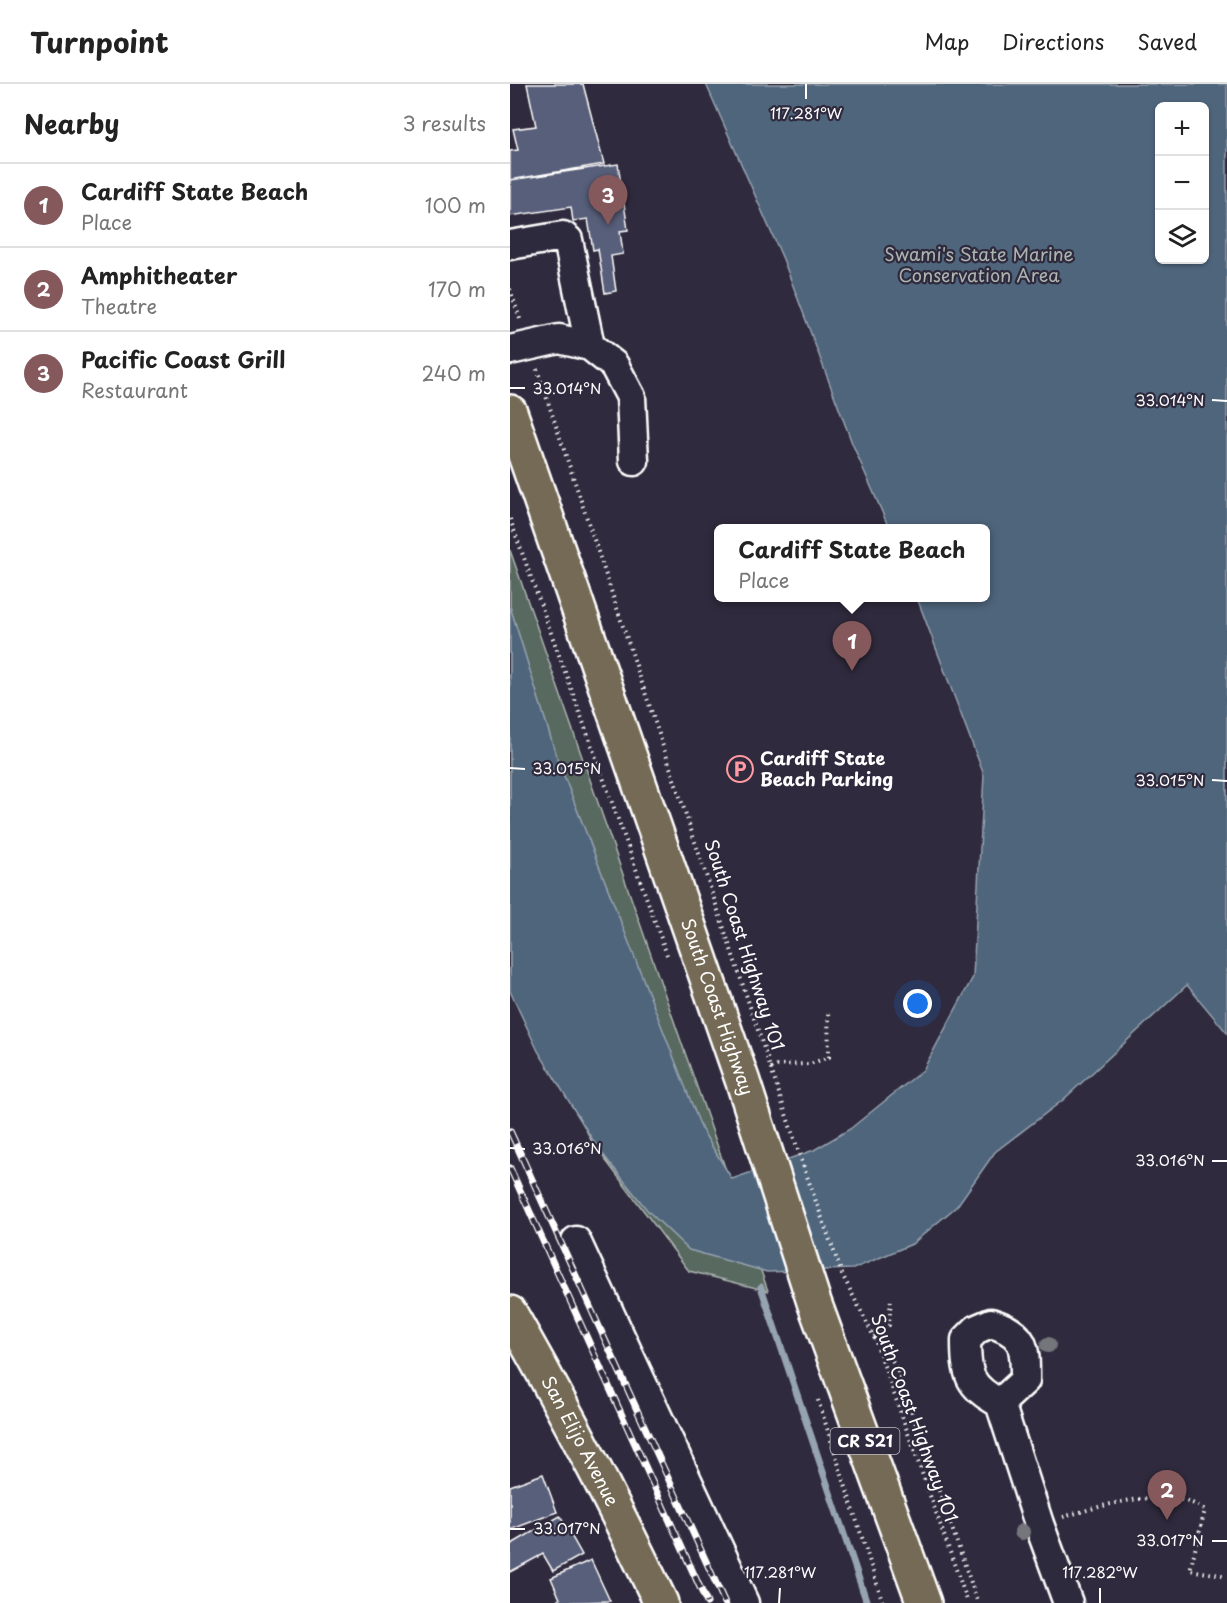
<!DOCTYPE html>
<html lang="en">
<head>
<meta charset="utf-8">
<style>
  :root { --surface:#fff; --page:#f2f2f2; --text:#222; --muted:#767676; --line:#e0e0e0; --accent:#85585c }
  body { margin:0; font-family:"Playpen Sans",sans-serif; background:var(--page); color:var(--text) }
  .controls { position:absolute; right:18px; top:18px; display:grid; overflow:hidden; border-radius:9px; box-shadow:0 2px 4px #0004 }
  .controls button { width:54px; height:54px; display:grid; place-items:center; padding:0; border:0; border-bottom:2px solid var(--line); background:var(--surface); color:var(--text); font:30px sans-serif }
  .you { position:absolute; left:408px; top:920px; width:21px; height:21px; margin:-15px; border:4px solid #fff; border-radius:50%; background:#1a73e8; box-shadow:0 0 0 9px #1a73e833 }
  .badge { display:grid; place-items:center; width:39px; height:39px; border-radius:50%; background:var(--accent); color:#fff; font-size:20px; font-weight:700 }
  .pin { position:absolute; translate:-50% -50px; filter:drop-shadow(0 2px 3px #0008) }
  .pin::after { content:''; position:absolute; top:32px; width:21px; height:18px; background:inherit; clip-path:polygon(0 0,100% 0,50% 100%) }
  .popup { position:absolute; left:204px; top:440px; width:276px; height:78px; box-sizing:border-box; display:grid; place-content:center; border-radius:9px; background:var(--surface); filter:drop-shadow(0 2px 4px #0005); font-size:20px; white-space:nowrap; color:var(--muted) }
  .popup b { font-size:22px; color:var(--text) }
  .popup::after { content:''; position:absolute; left:50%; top:100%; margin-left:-12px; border:12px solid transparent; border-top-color:var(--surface) }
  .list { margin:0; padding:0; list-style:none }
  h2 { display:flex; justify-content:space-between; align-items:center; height:78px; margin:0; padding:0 24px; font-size:26px }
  h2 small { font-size:20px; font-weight:400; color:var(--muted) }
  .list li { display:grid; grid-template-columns:39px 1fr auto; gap:18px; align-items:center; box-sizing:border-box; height:84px; padding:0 24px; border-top:2px solid var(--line) }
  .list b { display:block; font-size:22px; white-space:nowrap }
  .list p { margin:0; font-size:20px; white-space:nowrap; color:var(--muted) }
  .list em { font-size:20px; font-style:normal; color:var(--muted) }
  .icon { flex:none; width:33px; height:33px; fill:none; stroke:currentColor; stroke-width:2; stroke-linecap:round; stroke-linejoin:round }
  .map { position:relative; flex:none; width:717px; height:1519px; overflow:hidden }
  header { display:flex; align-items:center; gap:36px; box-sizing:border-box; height:84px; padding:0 30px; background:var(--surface); border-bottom:2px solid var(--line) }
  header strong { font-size:28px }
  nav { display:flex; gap:33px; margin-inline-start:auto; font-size:21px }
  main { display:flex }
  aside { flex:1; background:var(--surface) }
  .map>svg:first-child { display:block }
</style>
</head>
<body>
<header>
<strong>Turnpoint</strong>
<nav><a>Map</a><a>Directions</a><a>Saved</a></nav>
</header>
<main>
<aside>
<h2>Nearby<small>3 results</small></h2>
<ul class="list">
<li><span class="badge">1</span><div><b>Cardiff State Beach</b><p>Place</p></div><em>100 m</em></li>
<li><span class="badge">2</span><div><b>Amphitheater</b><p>Theatre</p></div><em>170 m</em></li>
<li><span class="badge">3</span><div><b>Pacific Coast Grill</b><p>Restaurant</p></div><em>240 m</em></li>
</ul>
</aside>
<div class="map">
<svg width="717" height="1519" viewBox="0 0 717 1519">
  <rect width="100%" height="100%" fill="#2f2a3d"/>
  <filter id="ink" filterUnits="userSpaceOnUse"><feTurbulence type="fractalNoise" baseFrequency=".0167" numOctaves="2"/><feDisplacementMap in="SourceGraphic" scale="12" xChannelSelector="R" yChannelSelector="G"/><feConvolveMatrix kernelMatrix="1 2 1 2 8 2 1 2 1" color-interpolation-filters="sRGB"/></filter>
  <g filter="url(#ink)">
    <path fill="#586961" stroke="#acb4b0" stroke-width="1.5" d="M0 466 258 1207 179 1187 82 1058 0 889Z"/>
    <path fill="#50657b" stroke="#96a3b0" stroke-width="1.5" fill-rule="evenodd" d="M196 0H717V949L677 901 553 1016 485 1068 447 1122 402 1160 343 1185 257 1188 179 1166 138 1127 87 1063 28 967 0 907V522L47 674 192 1046 222 1095 304 1066 340 1045 413 986 463 893 474 691 407 514H476V444H379L342 359 273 175ZM650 22H694V176H650Z"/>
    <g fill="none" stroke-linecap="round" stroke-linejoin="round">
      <path stroke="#96a3b0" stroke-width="7" d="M251 1203 357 1519"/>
    </g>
    <path fill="#595e7a" stroke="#fff" stroke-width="1.5" d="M17 0H73L94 80 0 96V67L8 66 3 45 26 42Z
      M108 80 118 146 110 147 113 170 101 172 106 207 95 209 88 165 83 166 78 135 63 137 61 123 0 132V96Z
      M33 1390 47 1428 0 1446V1402Z
      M50 1432 72 1471 43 1487 33 1470 0 1488V1461Z
      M81 1476 100 1517 42 1519 50 1515 41 1494Z"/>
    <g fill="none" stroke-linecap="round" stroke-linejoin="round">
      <defs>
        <path id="minor" d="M0 161 53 152 58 156 80 262
          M0 266 49 255 80 262 104 281 121 313 124 377
          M66 1157 234 1519
          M481 1239C516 1250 515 1263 515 1296L490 1319C458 1303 456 1289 456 1256L467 1245Z
          M490 1319 529 1440 558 1519"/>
        <g id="major">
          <path id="s1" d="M0 328 233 998 304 1218 414 1519"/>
          <path id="s2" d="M0 1229C54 1324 104 1420 151 1519"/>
        </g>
      </defs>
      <use href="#minor" stroke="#fff" stroke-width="33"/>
      <use href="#major" stroke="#fff" stroke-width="38"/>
      <path stroke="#fff" stroke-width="4" stroke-dasharray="1.5 4.5" stroke-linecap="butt" d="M0 205 11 238
        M27 285 294 1084 332 1190 364 1253 458 1519
        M0 435 157 871
        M261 985 269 981 300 980 319 973 318 926
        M364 1253 379 1241 381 1214
        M364 1254 372 1259 386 1283 468 1519
        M308 1316 373 1519
        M553 1433C591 1422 659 1400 695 1426L680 1486 717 1492"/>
      <use href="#minor" stroke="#2f2a3d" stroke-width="28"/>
      <use href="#major" stroke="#756a55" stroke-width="33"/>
      <defs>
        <path id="rail" d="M0 1047 215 1519
          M0 1084 197 1519"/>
      </defs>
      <use href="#rail" stroke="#fff" stroke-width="7"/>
      <use href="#rail" stroke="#2f2a3d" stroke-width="4.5" stroke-dasharray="14" stroke-linecap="butt"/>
    </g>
    <g fill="#74767c">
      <circle cx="538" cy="1261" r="8"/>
      <circle cx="512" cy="1448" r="8"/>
    </g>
  </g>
  <path fill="none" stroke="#fff" stroke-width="2" d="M296 15V0M0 304H15M702 316 717 317M0 684 15 685M702 696 717 697M0 1064 15 1065M702 1077H717M0 1445H15M702 1457H717M269 1519 270 1504M590 1519V1504"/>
  <defs>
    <symbol id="parking-ring" viewBox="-11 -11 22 22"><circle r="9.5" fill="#2f2a3d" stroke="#ff9aa2" stroke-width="1.5"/><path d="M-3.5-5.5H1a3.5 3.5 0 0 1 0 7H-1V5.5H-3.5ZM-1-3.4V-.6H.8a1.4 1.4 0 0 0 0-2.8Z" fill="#ff9aa2"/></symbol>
  </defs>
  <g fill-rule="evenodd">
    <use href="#parking-ring" x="215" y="670" width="30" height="30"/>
  </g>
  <g text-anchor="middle" stroke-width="4.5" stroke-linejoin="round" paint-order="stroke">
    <rect fill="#2f2a3d" stroke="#c1bfc5" stroke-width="1.5" x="320.5" y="1344" width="69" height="26" rx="4.5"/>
    <g font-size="16" font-weight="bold" fill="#fff">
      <text x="355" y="1363">CR S21</text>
    </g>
    <g font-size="18" fill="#acb4b0" stroke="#2f2a3d">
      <text x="469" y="177">Swami's State Marine<tspan x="469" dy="21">Conservation Area</tspan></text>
    </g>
    <g font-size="18" font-weight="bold" fill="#fff" stroke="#2f2a3d" text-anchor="start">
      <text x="250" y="681">Cardiff State<tspan x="250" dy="21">Beach Parking</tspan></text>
    </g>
    <g font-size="18" fill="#fff" stroke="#2f2a3d">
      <text transform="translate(234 861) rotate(72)" y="6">South Coast Highway 101</text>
      <text dy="6" stroke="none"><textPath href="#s1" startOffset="630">South Coast Highway</textPath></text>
      <text transform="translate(404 1334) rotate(70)" y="6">South Coast Highway 101</text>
      <text dy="6" stroke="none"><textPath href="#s2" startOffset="146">San Elijo Avenue</textPath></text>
    </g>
  </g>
  <g font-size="15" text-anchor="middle" fill="#fff" stroke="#2f2a3d" stroke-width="4.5" stroke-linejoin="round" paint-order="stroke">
    <text x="296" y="35">117.281°W</text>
    <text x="57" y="310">33.014°N</text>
    <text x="660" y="322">33.014°N</text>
    <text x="57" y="690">33.015°N</text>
    <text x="660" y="702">33.015°N</text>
    <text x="57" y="1070">33.016°N</text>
    <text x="660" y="1082">33.016°N</text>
    <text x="57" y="1450">33.017°N</text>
    <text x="660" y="1462">33.017°N</text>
    <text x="270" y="1494">117.281°W</text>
    <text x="590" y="1494">117.282°W</text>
  </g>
</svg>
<div class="controls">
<button>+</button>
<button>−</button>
<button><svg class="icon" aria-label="layers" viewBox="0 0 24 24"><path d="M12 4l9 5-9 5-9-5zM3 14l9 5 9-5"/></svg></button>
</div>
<div class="you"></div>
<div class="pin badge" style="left:342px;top:587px">1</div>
<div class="popup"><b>Cardiff State Beach</b>Place</div>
<div class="pin badge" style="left:657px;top:1436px">2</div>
<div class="pin badge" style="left:98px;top:141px">3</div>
</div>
</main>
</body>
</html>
